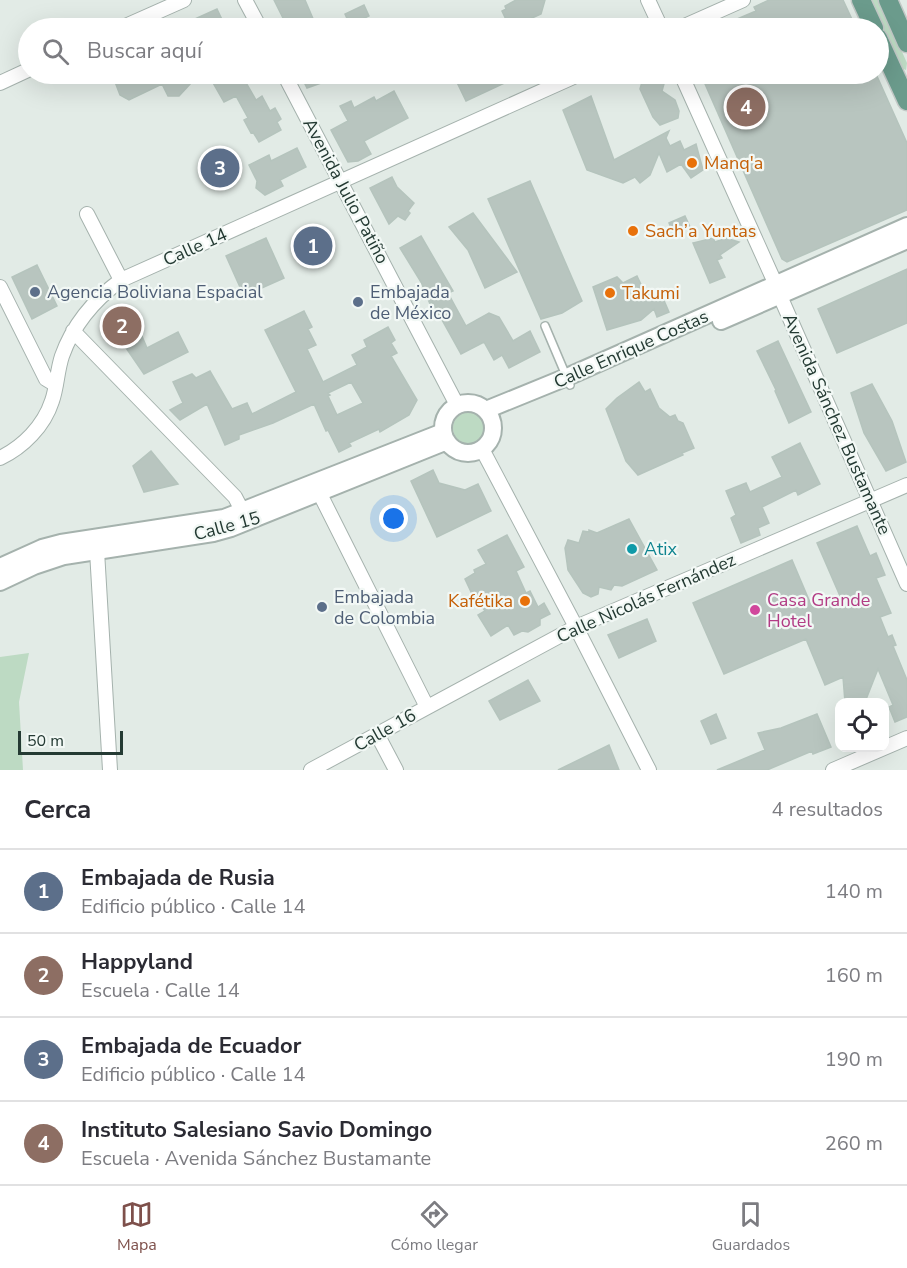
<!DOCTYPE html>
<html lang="es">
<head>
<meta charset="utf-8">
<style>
  :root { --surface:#fff; --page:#f2f2f3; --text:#2b2b33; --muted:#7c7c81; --line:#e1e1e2; --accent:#7e504b }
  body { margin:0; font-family:"Nunito Sans",sans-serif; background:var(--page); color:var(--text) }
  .controls { position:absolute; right:18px; bottom:18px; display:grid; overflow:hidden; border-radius:12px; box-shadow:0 6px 24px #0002 }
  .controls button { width:54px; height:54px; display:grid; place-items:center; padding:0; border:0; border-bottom:2px solid var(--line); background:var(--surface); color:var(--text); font:30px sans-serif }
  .scale { position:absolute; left:18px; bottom:15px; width:105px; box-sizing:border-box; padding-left:6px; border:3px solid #243a33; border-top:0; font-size:16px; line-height:21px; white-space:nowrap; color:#243a33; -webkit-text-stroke:4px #f2f8f5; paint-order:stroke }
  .you { position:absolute; left:394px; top:519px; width:21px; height:21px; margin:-15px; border:4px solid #fff; border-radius:50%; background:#1a73e8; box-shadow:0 0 0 9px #1a73e833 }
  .badge { display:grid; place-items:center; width:39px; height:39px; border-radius:50%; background:var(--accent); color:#fff; font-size:20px; font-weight:700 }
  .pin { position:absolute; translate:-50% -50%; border:3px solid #fff; box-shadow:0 2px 6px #0006 }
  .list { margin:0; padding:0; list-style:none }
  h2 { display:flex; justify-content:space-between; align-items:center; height:78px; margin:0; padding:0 24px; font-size:26px }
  h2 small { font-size:20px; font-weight:400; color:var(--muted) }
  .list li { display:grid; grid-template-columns:39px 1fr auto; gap:18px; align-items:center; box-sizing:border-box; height:84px; padding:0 24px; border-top:2px solid var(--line) }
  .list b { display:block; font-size:22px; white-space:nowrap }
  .list p { margin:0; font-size:20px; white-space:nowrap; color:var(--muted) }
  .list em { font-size:20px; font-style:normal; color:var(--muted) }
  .icon { flex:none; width:33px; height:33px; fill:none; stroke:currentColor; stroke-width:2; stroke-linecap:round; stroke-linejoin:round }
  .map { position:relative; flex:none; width:907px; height:770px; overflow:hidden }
  .search { position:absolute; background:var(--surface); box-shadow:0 6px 24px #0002; left:18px; right:18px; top:18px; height:66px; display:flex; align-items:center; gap:15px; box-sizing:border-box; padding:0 21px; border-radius:33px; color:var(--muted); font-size:22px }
  .sheet { height:414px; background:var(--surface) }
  nav { display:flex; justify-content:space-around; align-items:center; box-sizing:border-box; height:84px; border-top:2px solid var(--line); background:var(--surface); font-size:16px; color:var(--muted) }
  nav a { display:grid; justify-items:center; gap:3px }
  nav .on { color:var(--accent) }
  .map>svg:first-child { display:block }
</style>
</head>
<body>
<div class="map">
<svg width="907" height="770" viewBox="0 0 907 770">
  <rect width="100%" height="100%" fill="#e2ebe6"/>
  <path fill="#bddac3" d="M870 0H879L907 63 906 70 901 68Z
    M453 428a16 16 0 1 1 32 0a16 16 0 1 1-32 0Z
    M29 653 19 702 23 770H0V657Z"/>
  <path fill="#b8c5bf" stroke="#b5c4bd" stroke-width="1.5" fill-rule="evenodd" d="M274 0H305L317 28H288Z
    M516 0H545L541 14 510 28 502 11 506 9 505 6Z
    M769 0H843L856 28H716L756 11 754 7Z
    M364 5 369 16 350 25 345 14Z
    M217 9 226 28H175Z
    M112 74H188L191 83 179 96H168L162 84 129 100 120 95Z
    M208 74H241L256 100 262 96 270 111 275 108 281 119 277 122 281 130 259 142 253 132 251 133 244 120 248 118 236 96 224 102Z
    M300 74H316L321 83 307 88Z
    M453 74H524L466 101Z
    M728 74H876L907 143V210L787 262 782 259 705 84Z
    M644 75 665 80 662 91 675 100 679 111 678 118 660 125 653 117 640 89Z
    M394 91 408 118 364 141 371 154 358 161 348 162 331 130 348 121 340 106 351 101 354 108 374 97 376 101Z
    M591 96 614 160 669 131 666 138 670 146 680 141 684 150 696 144 703 170 691 178 681 164 667 172 659 153 650 175 640 183 635 177 623 183 587 170 563 110Z
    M297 148 306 167 280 180 283 186 265 195 256 188 257 181 249 165 269 155 271 161Z
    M392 177 397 187 414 203 408 211 410 213 405 220 398 216 389 224 370 188Z
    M530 181 582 301 562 313 541 319 488 199Z
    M473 213 517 272 485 288 468 250 449 227Z
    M685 216 690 227 674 235 669 223Z
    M421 236 453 291 448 293 466 326 489 313 499 317 513 341 530 331 540 352 509 368 502 355 494 360 484 342 461 354 432 302 430 304 421 282 400 248Z
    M266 238 284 278 244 296 226 256Z
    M713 238 715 242 726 238 739 242 720 255 722 258 717 260 725 277 710 283 693 243Z
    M37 265 57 306 32 319 12 277Z
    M907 269V323L837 353 818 309Z
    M637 276 646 295 659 289 669 312 657 317 654 309 641 320 607 330 593 287 617 277 623 283Z
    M130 308 147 348 178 332 188 352 144 374 122 342 117 345 103 320Z
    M304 311 312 327 308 329 316 345 307 349 323 382 357 365 352 355 367 347 364 340 388 327 395 340 391 343 397 353 391 356 417 400 409 415 380 432 379 429 349 443 351 446 339 452 328 430 326 431 314 404 273 423 239 435V439L225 445 207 404 180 420 170 410 183 403 173 382 192 374 196 378 210 371 232 409 247 403 252 414 296 392 265 330ZM351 382 363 403 337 415 328 396 330 395 328 393Z
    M778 341 811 412 789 423 775 391 776 390 757 351Z
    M639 382 645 392 650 389 659 408 670 417 675 415 678 421 683 423 694 448 682 453 683 455 638 475 626 461 606 409 617 398Z
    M872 384 892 421 906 462 886 471 864 433 851 393Z
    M800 443 820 484 798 495 796 490 762 507 769 523 758 528 760 535 741 543 731 518 736 515 726 491 746 483 750 492 782 477 772 457Z
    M151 451 178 484 144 492 133 466Z
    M433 470 439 483 465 490 478 484 491 511 437 537 411 481Z
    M629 519 657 570 622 586 614 585 611 590 599 587 598 594 591 597 583 593 568 570 565 548 568 540 579 543 583 531 589 532V530L597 533Z
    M857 526 870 556 876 553 885 575 876 578 891 613 880 617 888 637 892 635 896 645 893 646 907 680V717L895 722 889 707 893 705 878 669 865 702H845L843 677 825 685 806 639 724 674 693 603 792 560 812 607 840 596 817 543Z
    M507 535 524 567 516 571 526 593 530 591 538 607 544 603 550 614 540 619V625L528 632 522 631 514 635 508 625 491 636 478 615 485 611 474 594H472L465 579 475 573 474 570 486 564 478 550Z
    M647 619 656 641 619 658 608 635Z
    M528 680 540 701 500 720 489 701Z
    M716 714 726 738 711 744 701 721Z
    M817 714 831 747 813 754 812 751 767 770H717L765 750 758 733 781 728Z
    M609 745 619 770H558Z"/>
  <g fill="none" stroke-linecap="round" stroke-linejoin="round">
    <defs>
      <path id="service" d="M545 326 570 385"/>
      <path id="minor" d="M245 0 260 28
        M648 0 661 28
        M121 28 184 0
        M680 28 743 0
        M284 74 457 405
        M681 74 776 285
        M0 83 28 70
        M87 214 121 280
        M0 287 46 379 56 385
        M780 296 907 584
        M73 331 235 497 246 518
        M482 449 576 627 649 770
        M0 458C23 447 44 426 52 401 57 387 57 371 62 356 73 325 94 300 121 280L580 74
        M320 494 427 707
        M97 551 110 770
        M377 734 396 770
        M311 770 576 627 907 485
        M833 770 907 738"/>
      <path id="tertiary" d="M721 321 907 240
        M443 428a25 25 0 1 1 50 0a25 25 0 1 1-50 0Z
        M486 410 567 377 907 226
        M0 567 42 548 61 543 224 518 443 432
        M0 582 34 566 64 556 213 533 231 528 447 441"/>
      <path id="primary" d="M861 0 874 28
        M888 0 907 43
        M878 38 907 101"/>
    </defs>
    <use href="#service" stroke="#a5b2ad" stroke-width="10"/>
    <use href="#minor" stroke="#a5b2ad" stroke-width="16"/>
    <use href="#tertiary" stroke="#a5b2ad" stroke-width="20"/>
    <use href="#primary" stroke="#c2c8c6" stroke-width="21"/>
    <use href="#service" stroke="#fff" stroke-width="7"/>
    <use href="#minor" stroke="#fff" stroke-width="14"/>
    <use href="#tertiary" stroke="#fff" stroke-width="16"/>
    <use href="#primary" stroke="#6b9b8c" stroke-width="18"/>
  </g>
  <g fill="#e8710a" stroke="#f2f8f5" stroke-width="2">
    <circle cx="692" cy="163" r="6"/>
    <circle cx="633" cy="231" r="6"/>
    <circle cx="610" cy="293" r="6"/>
    <circle cx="525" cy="601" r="6"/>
  </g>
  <g fill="#5c6f8a" stroke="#f2f8f5" stroke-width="2">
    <circle cx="35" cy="292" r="6"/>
    <circle cx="358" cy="302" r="6"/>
    <circle cx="322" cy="607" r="6"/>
  </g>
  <circle fill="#0f9aa8" stroke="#f2f8f5" stroke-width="2" cx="632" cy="549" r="6"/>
  <circle fill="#d1479c" stroke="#f2f8f5" stroke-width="2" cx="755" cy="610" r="6"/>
  <g text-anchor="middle" stroke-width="4.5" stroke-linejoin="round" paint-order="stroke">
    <g font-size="18" fill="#c56008" stroke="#f2f8f5" text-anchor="start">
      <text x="704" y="169">Manq'a</text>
      <text x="645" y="237">Sach’a Yuntas</text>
      <text x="622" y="299">Takumi</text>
      <text x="513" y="607" text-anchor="end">Kafétika</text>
    </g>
    <g font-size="18" fill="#243a33" stroke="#f2f8f5">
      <text transform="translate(346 191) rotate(62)" y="6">Avenida Julio Patiño</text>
      <text transform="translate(195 247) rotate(-24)" y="6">Calle 14</text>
      <text transform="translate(631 349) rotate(-24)" y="6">Calle Enrique Costas</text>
      <text transform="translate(837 424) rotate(66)" y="6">Avenida Sánchez Bustamante</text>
      <text transform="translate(227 526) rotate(-15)" y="6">Calle 15</text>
      <text transform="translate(646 598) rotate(-24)" y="6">Calle Nicolás Fernández</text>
      <text transform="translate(385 730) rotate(-29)" y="6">Calle 16</text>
    </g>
    <g font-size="18" fill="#4e5e75" stroke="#f2f8f5" text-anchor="start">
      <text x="47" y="298">Agencia Boliviana Espacial</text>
      <text x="370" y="298">Embajada<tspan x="370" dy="21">de México</tspan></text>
      <text x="334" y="603">Embajada<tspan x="334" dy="21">de Colombia</tspan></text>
    </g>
    <g font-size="18" fill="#0d838f" stroke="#f2f8f5" text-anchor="start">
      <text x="644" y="555">Atix</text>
    </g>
    <g font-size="18" fill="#b23c85" stroke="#f2f8f5" text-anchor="start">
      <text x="767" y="606">Casa Grande<tspan x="767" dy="21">Hotel</tspan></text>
    </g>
  </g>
</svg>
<div class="controls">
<button><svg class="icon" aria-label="locate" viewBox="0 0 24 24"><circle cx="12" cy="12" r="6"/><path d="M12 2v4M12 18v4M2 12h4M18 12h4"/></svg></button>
</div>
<div class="scale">50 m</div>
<div class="you"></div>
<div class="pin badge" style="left:313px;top:246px;background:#5c6f8a">1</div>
<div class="pin badge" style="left:122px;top:326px;background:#8d6e63">2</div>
<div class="pin badge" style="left:220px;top:168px;background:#5c6f8a">3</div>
<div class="pin badge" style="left:746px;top:107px;background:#8d6e63">4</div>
<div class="search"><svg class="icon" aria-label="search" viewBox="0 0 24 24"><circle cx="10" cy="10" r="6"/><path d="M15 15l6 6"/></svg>Buscar aquí</div>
</div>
<section class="sheet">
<h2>Cerca<small>4 resultados</small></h2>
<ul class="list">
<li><span class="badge" style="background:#5c6f8a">1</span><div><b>Embajada de Rusia</b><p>Edificio público · Calle 14</p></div><em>140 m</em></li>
<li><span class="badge" style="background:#8d6e63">2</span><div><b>Happyland</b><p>Escuela · Calle 14</p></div><em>160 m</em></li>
<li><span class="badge" style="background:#5c6f8a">3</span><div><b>Embajada de Ecuador</b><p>Edificio público · Calle 14</p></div><em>190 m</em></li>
<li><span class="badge" style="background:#8d6e63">4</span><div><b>Instituto Salesiano Savio Domingo</b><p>Escuela · Avenida Sánchez Bustamante</p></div><em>260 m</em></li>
</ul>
</section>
<nav>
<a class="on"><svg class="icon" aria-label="map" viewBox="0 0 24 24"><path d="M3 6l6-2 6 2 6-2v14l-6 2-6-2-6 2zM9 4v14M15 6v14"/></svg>Mapa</a>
<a><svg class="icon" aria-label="directions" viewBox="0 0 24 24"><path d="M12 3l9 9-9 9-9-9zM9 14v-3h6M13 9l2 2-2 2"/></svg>Cómo llegar</a>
<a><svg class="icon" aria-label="saved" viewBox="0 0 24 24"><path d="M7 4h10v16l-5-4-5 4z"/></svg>Guardados</a>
</nav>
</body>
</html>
